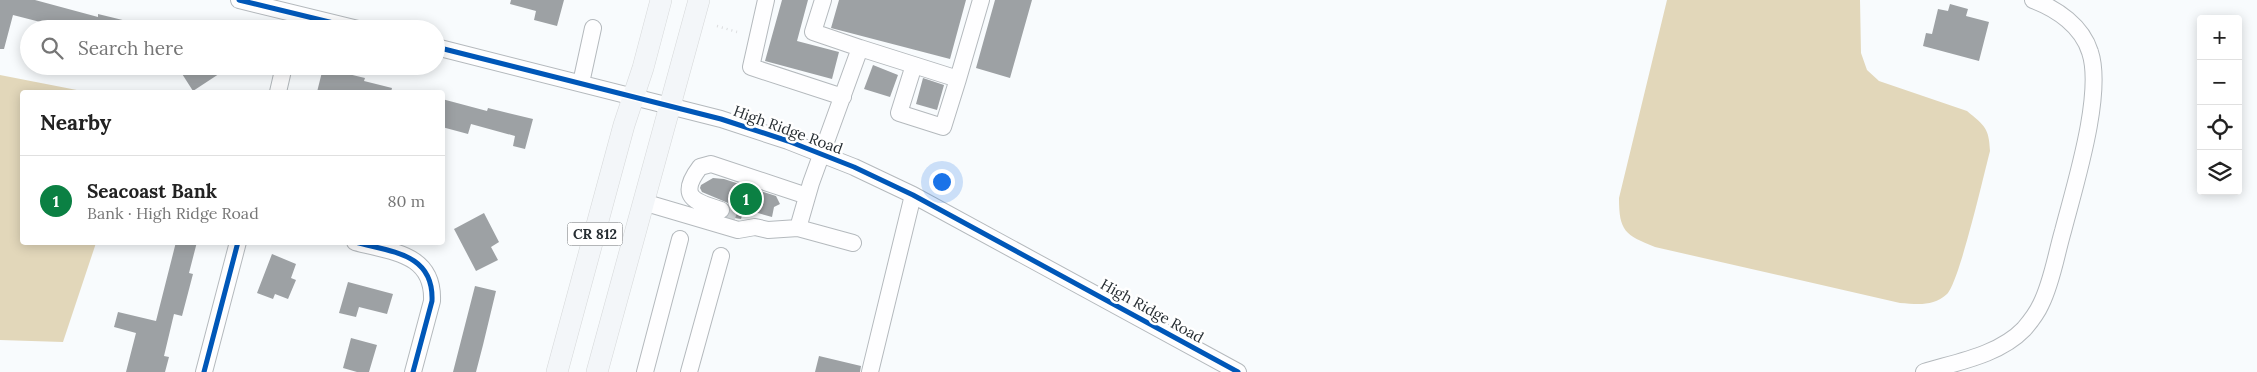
<!DOCTYPE html>
<html lang="en">
<head>
<meta charset="utf-8">
<style>
  :root { --surface:#fff; --page:#f6f6f6; --text:#222; --muted:#767676; --line:#e0e0e0; --accent:#0b8043 }
  body { margin:0; font-family:Lora,serif; background:var(--page); color:var(--text) }
  .controls { position:absolute; right:15px; top:15px; display:grid; overflow:hidden; border-radius:5px; box-shadow:0 2px 12px #0003 }
  .controls button { width:45px; height:45px; display:grid; place-items:center; padding:0; border:0; border-bottom:1px solid var(--line); background:var(--surface); color:var(--text); font:25px sans-serif }
  .you { position:absolute; left:941px; top:181px; width:18px; height:18px; margin:-12px; border:4px solid #fff; border-radius:50%; background:#1a73e8; box-shadow:0 0 0 8px #1a73e833 }
  .badge { display:grid; place-items:center; width:32px; height:32px; border-radius:50%; background:var(--accent); color:#fff; font-size:16px; font-weight:700 }
  .pin { position:absolute; translate:-50% -50%; border:2px solid #fff; box-shadow:0 1px 5px #0006 }
  .list { margin:0; padding:0; list-style:none }
  h2 { display:flex; justify-content:space-between; align-items:center; height:65px; margin:0; padding:0 20px; font-size:21px }
  h2 small { font-size:16px; font-weight:400; color:var(--muted) }
  .list li { display:grid; grid-template-columns:32px 1fr auto; gap:15px; align-items:center; box-sizing:border-box; height:90px; padding:0 20px; border-top:1px solid var(--line) }
  .list b { display:block; font-size:19px; white-space:nowrap }
  .list p { margin:0; font-size:16px; white-space:nowrap; color:var(--muted) }
  .list em { font-size:16px; font-style:normal; color:var(--muted) }
  .icon { flex:none; width:28px; height:28px; fill:none; stroke:currentColor; stroke-width:2; stroke-linecap:round; stroke-linejoin:round }
  .map { position:relative; flex:none; width:2257px; height:372px; overflow:hidden }
  .search { position:absolute; background:var(--surface); box-shadow:0 2px 12px #0003; left:20px; top:20px; width:425px; height:55px; display:flex; align-items:center; gap:12px; box-sizing:border-box; padding:0 18px; border-radius:28px; color:var(--muted); font-size:19px }
  .panel { position:absolute; background:var(--surface); box-shadow:0 2px 12px #0003; left:20px; top:90px; width:425px; height:155px; border-radius:5px }
  .map>svg:first-child { display:block }
</style>
</head>
<body>
<div class="map">
<svg width="2257" height="372" viewBox="0 0 2257 372">
  <rect width="100%" height="100%" fill="#f8fbfd"/>
  <path fill="#e2d7ba" d="M1667 0H1860L1861 53 1867 70 1879 81 1967 111C1985 126 1989 128 1990 151 1984 174 1959 283 1947 294 1933 307 1917 304 1900 303L1655 247C1625 235 1619 231 1619 198Z
    M0 75 87 92H22V242L96 243 63 342 0 340Z"/>
  <path fill="#9da1a4" d="M0 0H35L98 17V14L139 24 138 29H51L52 25 13 15 4 49H0Z
    M511 0H564L557 26 534 20 536 11 510 4Z
    M782 0H808L797 41 839 52 832 79 765 61Z
    M839 0H966L950 59 831 28Z
    M995 0H1032L1010 78 976 68Z
    M1950 4 1968 9 1966 16 1989 22 1979 61 1923 46 1926 33 1932 34 1938 9 1948 11Z
    M873 65 898 75 890 97 864 89Z
    M177 66H231L193 91Z
    M323 68 365 78 364 81 392 88 391 92H317Z
    M923 78 944 85 937 110 916 104Z
    M442 99 487 111 488 108 533 119 525 149 513 146 515 136 471 124 468 134 442 127Z
    M713 178 724 179 776 196 780 204 774 207 772 217 744 209 741 219 728 217 731 208 728 203 702 192 700 188 701 185Z
    M484 213 499 242 491 247 498 260 476 271 454 229Z
    M176 242H197L189 273 193 274 182 316 174 314 164 356 169 357 165 372H126L136 333 114 327 118 312 156 321Z
    M272 254 296 264 291 278 296 280 288 299 275 294 273 299 257 293Z
    M348 282 393 294 387 314 359 307 356 317 339 313Z
    M475 286 496 291 483 345 476 372H453Z
    M351 338 377 345 369 372H357L343 368Z
    M819 356 861 366 860 372H815Z"/>
  <g fill="none" stroke-linecap="round" stroke-linejoin="round">
    <path stroke="#ced2d5" stroke-width="16" stroke-dasharray="16 8" stroke-linecap="butt" d="M721 210 742 217"/>
    <defs>
      <path id="minor" d="M239 0 358 29
        M766 0 751 67 843 97
        M436 47 721 119 788 141 854 167 913 195 1238 372
        M860 48 958 79 981 0
        M914 65 899 113 943 127 958 79
        M581 83 593 28
        M278 92 284 66
        M643 202 738 230 755 227 768 230 798 228 853 243
        M721 210C695 202 677 197 700 167L711 164 807 196
        M798 228 811 183 860 48 813 32 823 0
        M355 242C391 252 434 253 432 301L413 372
        M204 372 238 242
        M645 372 680 239
        M689 372 721 256
        M870 372 913 195
        M1924 372C1957 362 1999 355 2024 329 2030 322 2037 313 2041 304 2052 282 2056 255 2063 231 2074 188 2104 94 2090 52 2082 26 2057 9 2033 0"/>
      <path id="major" d="M557 372 624 125 643 68 661 0
        M597 372 699 0"/>
    </defs>
    <use href="#minor" stroke="#b4b9bd" stroke-width="18"/>
    <use href="#major" stroke="#d6d8d9" stroke-width="22"/>
    <path stroke="#dbdcde" stroke-width="2.5" stroke-dasharray="1 4" stroke-linecap="butt" d="M717 26 737 32"/>
    <use href="#minor" stroke="#fefeff" stroke-width="16"/>
    <use href="#major" stroke="#f3f6f9" stroke-width="21"/>
    <defs>
      <path id="cycleway" d="M239 0 358 29
        M436 47 721 119 788 141 854 167 913 195 1238 372
        M355 242C391 252 434 253 432 301L413 372
        M204 372 238 242"/>
    </defs>
    <use href="#cycleway" stroke="#fff" stroke-width="8"/>
    <use href="#cycleway" stroke="#0057b8" stroke-width="5"/>
  </g>
  <g text-anchor="middle" stroke-width="5" stroke-linejoin="round" paint-order="stroke">
    <rect fill="#fff" stroke="#686d70" stroke-width="1" x="567.5" y="222.5" width="55" height="23" rx="4"/>
    <g font-size="14" font-weight="bold" fill="#272e33">
      <text x="595" y="239">CR 812</text>
    </g>
    <g font-size="15" fill="#272e33" stroke="#fff">
      <text transform="translate(788 130) rotate(20)" y="5">High Ridge Road</text>
      <text transform="translate(1152 311) rotate(29)" y="5">High Ridge Road</text>
    </g>
  </g>
</svg>
<div class="controls">
<button>+</button>
<button>−</button>
<button><svg class="icon" aria-label="locate" viewBox="0 0 24 24"><circle cx="12" cy="12" r="6"/><path d="M12 2v4M12 18v4M2 12h4M18 12h4"/></svg></button>
<button><svg class="icon" aria-label="layers" viewBox="0 0 24 24"><path d="M12 4l9 5-9 5-9-5zM3 14l9 5 9-5"/></svg></button>
</div>
<div class="you"></div>
<div class="pin badge" style="left:746px;top:199px">1</div>
<div class="search"><svg class="icon" aria-label="search" viewBox="0 0 24 24"><circle cx="10" cy="10" r="6"/><path d="M15 15l6 6"/></svg>Search here</div>
<section class="panel">
<h2>Nearby<small></small></h2>
<ul class="list">
<li><span class="badge">1</span><div><b>Seacoast Bank</b><p>Bank · High Ridge Road</p></div><em>80 m</em></li>
</ul>
</section>
</div>
</body>
</html>
